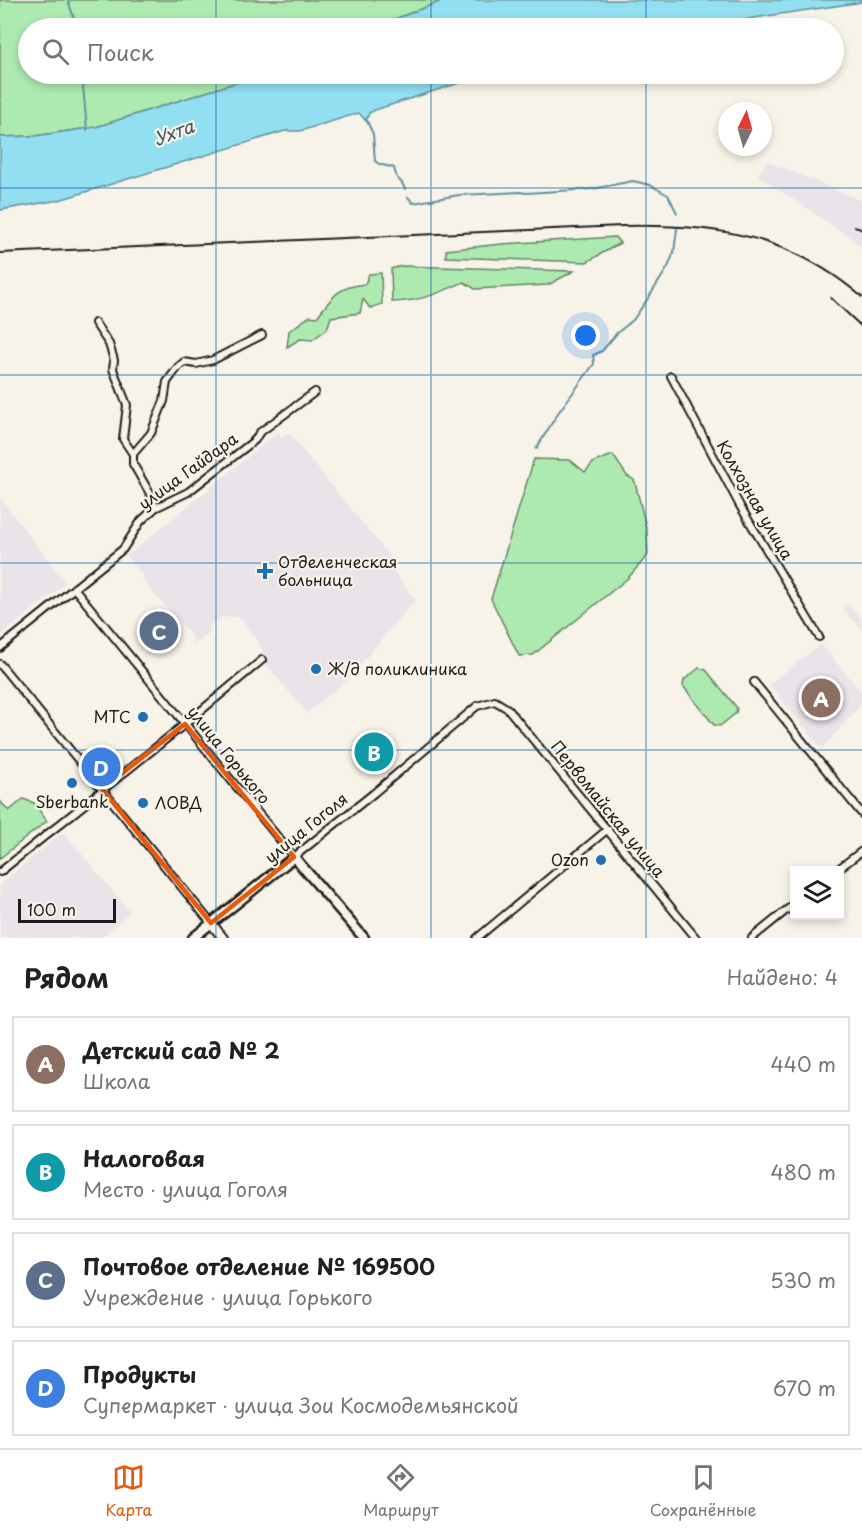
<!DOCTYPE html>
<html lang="ru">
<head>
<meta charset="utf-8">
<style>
  :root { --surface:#fff; --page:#f2f2f2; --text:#202124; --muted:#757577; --line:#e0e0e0; --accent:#ea580c }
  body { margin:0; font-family:"Playpen Sans",sans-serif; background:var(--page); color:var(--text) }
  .controls { position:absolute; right:18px; bottom:18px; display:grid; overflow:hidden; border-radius:0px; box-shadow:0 3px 9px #0003 }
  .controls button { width:54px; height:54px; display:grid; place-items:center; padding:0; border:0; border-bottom:2px solid var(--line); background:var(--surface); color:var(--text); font:30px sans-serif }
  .compass { position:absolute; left:718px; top:102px; width:54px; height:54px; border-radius:50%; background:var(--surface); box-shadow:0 3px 9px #0003; rotate:5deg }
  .scale { position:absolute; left:18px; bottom:15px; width:98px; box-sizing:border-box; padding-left:6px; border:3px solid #1c1c1c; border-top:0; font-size:16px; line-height:21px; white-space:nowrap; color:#1c1c1c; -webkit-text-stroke:4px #f7f3e8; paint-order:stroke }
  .you { position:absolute; left:586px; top:336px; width:21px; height:21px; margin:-15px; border:4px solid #fff; border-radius:50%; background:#1a73e8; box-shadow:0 0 0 9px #1a73e833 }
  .badge { display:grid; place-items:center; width:39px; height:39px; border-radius:50%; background:var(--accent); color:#fff; font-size:20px; font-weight:700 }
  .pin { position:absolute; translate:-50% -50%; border:3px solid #fff; box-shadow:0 2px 6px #0006 }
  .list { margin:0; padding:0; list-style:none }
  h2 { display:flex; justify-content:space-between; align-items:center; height:78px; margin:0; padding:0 24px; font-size:26px }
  h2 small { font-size:20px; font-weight:400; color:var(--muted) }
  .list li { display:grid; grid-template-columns:39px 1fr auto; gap:18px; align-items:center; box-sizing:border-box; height:96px; margin:0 12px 12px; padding:0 12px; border:2px solid var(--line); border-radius:0px }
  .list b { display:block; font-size:22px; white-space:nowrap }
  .list p { margin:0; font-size:20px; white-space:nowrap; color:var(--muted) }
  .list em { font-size:20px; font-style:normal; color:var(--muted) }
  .icon { flex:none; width:33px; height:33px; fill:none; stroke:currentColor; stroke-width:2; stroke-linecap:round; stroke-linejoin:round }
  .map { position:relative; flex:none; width:862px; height:938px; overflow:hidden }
  .search { position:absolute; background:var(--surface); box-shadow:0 3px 9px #0003; left:18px; right:18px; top:18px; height:66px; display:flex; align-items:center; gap:15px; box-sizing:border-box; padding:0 21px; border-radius:33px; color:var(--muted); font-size:22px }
  .sheet { height:510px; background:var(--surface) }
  nav { display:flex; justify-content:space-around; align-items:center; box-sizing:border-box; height:84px; border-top:2px solid var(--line); background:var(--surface); font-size:16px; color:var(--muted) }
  nav a { display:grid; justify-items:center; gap:3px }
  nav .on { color:var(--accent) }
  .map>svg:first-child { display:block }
</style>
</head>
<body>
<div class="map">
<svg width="862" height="938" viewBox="0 0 862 938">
  <rect width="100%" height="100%" fill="#f7f3e8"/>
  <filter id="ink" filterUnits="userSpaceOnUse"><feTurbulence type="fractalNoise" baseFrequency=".0167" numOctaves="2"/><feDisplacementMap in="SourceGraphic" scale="12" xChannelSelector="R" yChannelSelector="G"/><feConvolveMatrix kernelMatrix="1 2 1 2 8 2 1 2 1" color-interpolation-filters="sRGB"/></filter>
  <g filter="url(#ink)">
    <path fill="#eae3ea" d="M767 161 862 201V248L847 235 758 176Z
      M278 432 282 438 289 433 391 558 387 563 415 600 346 681 307 713 259 656 263 650 241 619 236 617H223L209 626 211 629 205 637 194 644 189 633 143 581 144 578 127 556Z
      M0 498 66 583 0 636Z
      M847 604 862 619V629L842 609Z
      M821 644 862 693V703L822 749 769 684Z
      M63 832 130 912 101 938H0V884Z"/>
    <path fill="#aceab0" stroke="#648366" stroke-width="1.5" d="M0 0H444L372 28H28V74H263L96 127 35 136 0 137Z
      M615 237 620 243 587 262 446 257V250L502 244Z
      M401 266 574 271 548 285 475 289 464 282C437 294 422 301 392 302L391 269Z
      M381 273 382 304 370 308 363 299 360 313 331 317 327 329 312 340 300 339 287 347 289 331 310 316 317 317C333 296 337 287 365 284L369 274Z
      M613 455 627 476 633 479 635 482 647 531 648 555 628 578 533 655 519 656 491 599 534 459 570 460 585 472 594 462Z
      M699 668 706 670 737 708 736 713 720 726 714 725 683 686 684 680Z
      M23 799 34 803 47 821 0 858V801L9 811Z"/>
    <path fill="#91dff1" stroke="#62919c" stroke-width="1.5" d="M444 0H862V2L754 18 712 28H372Z
      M263 74H487L375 110 369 113 366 121 359 113 300 131H285L59 200 0 210V137L35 136 96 127Z"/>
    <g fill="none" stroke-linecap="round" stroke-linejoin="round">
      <path stroke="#62919c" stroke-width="2" d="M68 0 77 28
        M82 74 87 130
        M366 119 373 134 375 161 379 164 394 168 397 178 402 183 405 189
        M408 197 413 203 459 195 520 192 526 193 592 189 633 181 650 185 668 195 677 213
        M536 449 558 413 594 364 593 355 602 351 617 333 633 320 649 297 668 267 674 252 677 229"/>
      <defs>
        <path id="minor" d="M95 323 109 344 114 360 113 369 127 405 123 439 133 454V464L152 497 155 508
          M671 376 740 506 819 637
          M133 454 151 433 164 401 167 382 178 367 184 362 196 364 213 360 262 335
          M74 588 294 857 374 793 477 706 495 701 508 709 696 938
          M0 648 123 549 141 521 155 508 188 492 255 440 259 433 315 392
          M0 664 211 923
          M754 682 862 814
          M837 870 862 851
          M0 872 185 724 262 660
          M477 938 608 829
          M752 938 794 904"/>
        <path id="tertiary" d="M211 923 223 938"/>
        <path id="secondary" d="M193 938 294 857 364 938"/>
      </defs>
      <use href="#minor" stroke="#1c1c1c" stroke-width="10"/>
      <use href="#tertiary" stroke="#1c1c1c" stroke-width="12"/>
      <use href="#secondary" stroke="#1c1c1c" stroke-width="13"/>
      <use href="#minor" stroke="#f7f3e8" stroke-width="6"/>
      <use href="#tertiary" stroke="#f7f3e8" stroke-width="8"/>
      <use href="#secondary" stroke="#f7f3e8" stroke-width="8"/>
      <path stroke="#1c1c1c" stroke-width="2" d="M855 226 862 230
        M0 253 622 226C715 224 789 234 862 297
        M831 298 862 327"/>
    </g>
  </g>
  <path fill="none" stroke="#e8590c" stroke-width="4.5" stroke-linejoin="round" d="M185 724 294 857 211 923 102 789Z"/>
  <path fill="none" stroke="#1f6fb2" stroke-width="1.5" stroke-opacity="0.55" d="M216 0V28M431 0V28M646 0V28M216 74V938M431 74V938M646 74V938M0 188H862M0 375H862M0 563H862M0 750H862"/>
  <g fill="#1f6fb2" stroke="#f7f3e8" stroke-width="2">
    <path d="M262 562h6v6h6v6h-6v6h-6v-6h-6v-6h6z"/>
    <circle cx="316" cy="669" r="6"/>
    <circle cx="143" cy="717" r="6"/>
    <circle cx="72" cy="783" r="6"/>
    <circle cx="143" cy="803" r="6"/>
    <circle cx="601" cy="860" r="6"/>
  </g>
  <g text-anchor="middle" stroke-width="4.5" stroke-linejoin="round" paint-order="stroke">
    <g font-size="16" fill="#1c1c1c" stroke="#f7f3e8">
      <text transform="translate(188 471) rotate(-36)" y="6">улица Гайдара</text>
      <text transform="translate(755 500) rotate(60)" y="6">Колхозная улица</text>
      <text transform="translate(229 755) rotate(51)" y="6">улица Горького</text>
      <text transform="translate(608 809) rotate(51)" y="6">Первомайская улица</text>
      <text transform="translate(306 828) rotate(-39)" y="6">улица Гоголя</text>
    </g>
    <g font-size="16" fill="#1c1c1c" stroke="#f7f3e8" text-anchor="start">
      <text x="278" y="568">Отделенческая<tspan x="278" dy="18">больница</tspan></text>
      <text x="328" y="675">Ж/д поликлиника</text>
      <text x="131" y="723" text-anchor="end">МТС</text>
      <text x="72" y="808" text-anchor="middle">Sberbank</text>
      <text x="155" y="809">ЛОВД</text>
      <text x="589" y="866" text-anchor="end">Ozon</text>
    </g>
    <g font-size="18" font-style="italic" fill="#3f565c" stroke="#f7f3e8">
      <text transform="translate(174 133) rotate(-20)" y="6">Ухта</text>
    </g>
  </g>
</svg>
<div class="controls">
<button><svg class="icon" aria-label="layers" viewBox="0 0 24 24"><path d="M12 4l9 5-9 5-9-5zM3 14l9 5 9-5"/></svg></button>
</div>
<svg class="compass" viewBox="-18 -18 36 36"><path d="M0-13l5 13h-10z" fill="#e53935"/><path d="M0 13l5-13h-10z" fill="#757577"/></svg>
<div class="scale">100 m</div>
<div class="you"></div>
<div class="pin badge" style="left:821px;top:698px;background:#8d6e63">A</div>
<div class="pin badge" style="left:374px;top:752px;background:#0f9aa8">B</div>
<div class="pin badge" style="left:159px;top:631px;background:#5c6f8a">C</div>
<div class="pin badge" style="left:101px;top:767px;background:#3f7fe0">D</div>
<div class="search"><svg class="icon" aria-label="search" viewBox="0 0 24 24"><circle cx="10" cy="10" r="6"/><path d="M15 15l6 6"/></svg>Поиск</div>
</div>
<section class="sheet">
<h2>Рядом<small>Найдено: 4</small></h2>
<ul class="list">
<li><span class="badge" style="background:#8d6e63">A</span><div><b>Детский сад № 2</b><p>Школа</p></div><em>440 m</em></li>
<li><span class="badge" style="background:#0f9aa8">B</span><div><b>Налоговая</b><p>Место · улица Гоголя</p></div><em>480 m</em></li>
<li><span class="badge" style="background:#5c6f8a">C</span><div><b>Почтовое отделение № 169500</b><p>Учреждение · улица Горького</p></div><em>530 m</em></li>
<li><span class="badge" style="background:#3f7fe0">D</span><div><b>Продукты</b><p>Супермаркет · улица Зои Космодемьянской</p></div><em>670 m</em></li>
</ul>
</section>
<nav>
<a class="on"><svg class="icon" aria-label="map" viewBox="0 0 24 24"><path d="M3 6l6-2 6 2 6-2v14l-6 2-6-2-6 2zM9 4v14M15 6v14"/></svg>Карта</a>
<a><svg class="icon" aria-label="directions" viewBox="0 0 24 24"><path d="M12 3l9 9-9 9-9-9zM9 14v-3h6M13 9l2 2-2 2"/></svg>Маршрут</a>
<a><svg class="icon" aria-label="saved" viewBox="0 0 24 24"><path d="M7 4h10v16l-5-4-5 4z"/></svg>Сохранённые</a>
</nav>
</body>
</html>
